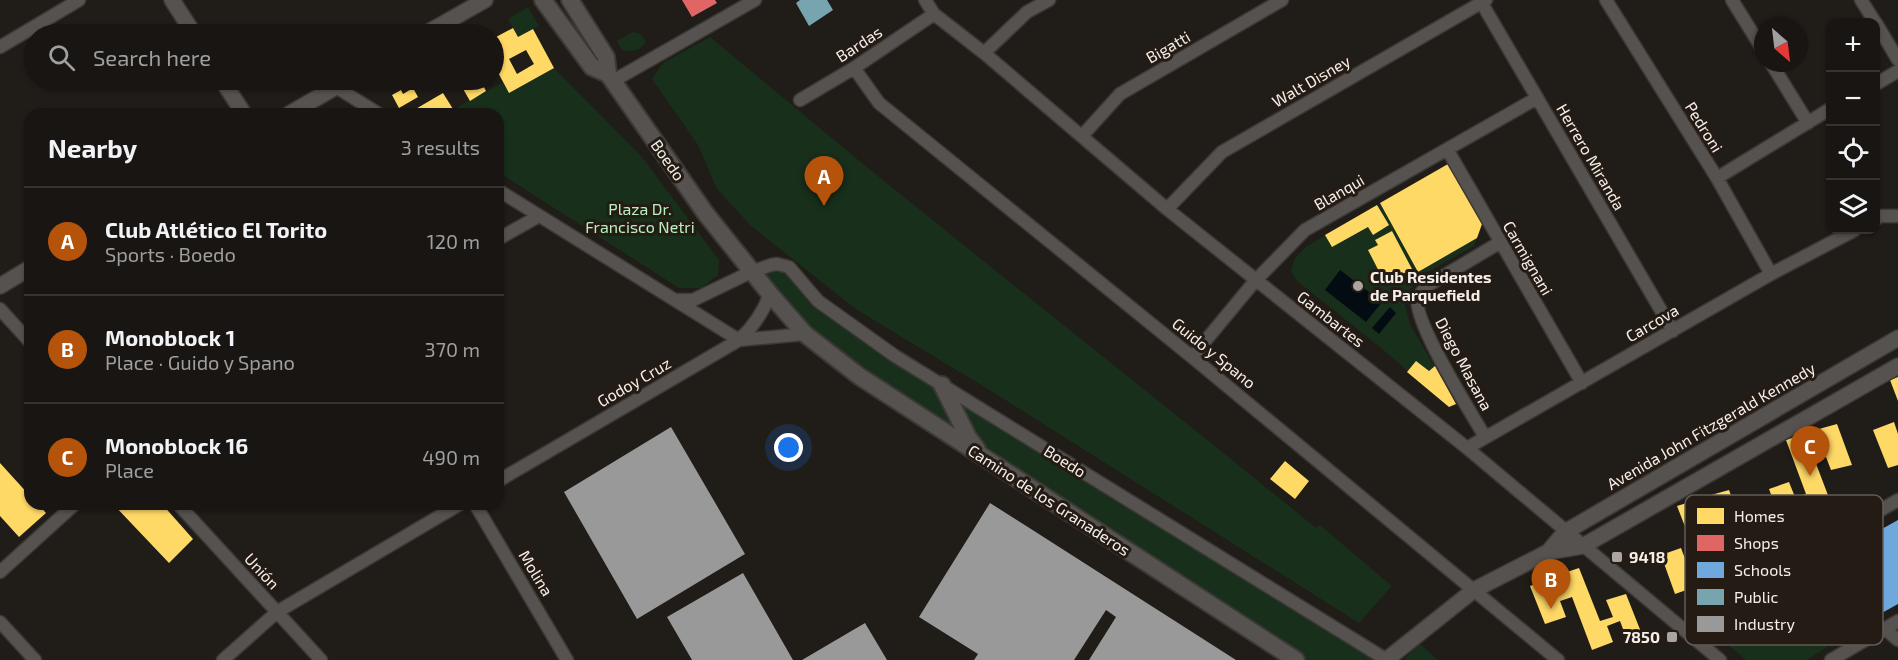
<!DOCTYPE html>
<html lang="en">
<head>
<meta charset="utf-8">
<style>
  :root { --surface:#181512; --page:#252220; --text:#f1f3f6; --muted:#9f9f9f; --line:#363432; --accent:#b45309 }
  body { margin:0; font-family:"Exo 2",sans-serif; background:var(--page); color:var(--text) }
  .controls { position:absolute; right:18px; top:18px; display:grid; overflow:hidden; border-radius:12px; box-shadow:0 2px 4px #0004 }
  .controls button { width:54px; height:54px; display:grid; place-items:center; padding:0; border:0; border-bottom:2px solid var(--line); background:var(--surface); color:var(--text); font:30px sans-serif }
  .compass { position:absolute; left:1754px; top:18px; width:54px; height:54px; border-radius:50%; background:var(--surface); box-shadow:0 2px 4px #0004; rotate:152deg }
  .you { position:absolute; left:789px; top:448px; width:21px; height:21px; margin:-15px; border:4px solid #fff; border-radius:50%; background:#1a73e8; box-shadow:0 0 0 9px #1a73e833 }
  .badge { display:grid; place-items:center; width:39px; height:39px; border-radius:50%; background:var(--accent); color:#fff; font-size:20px; font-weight:700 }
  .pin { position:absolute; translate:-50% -50px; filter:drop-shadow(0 2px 3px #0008) }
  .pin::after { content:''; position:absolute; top:32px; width:21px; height:18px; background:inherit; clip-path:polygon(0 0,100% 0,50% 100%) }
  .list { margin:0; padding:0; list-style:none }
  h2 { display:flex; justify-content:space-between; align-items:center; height:78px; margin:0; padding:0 24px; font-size:26px }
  h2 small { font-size:20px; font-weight:400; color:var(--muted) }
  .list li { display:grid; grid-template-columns:39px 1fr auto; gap:18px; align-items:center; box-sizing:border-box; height:108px; padding:0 24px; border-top:2px solid var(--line) }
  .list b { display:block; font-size:22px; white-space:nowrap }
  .list p { margin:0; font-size:20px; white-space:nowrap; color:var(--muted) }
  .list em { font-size:20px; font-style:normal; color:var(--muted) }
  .icon { flex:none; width:33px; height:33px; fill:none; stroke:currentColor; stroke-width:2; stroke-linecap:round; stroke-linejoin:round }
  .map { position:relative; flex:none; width:1898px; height:660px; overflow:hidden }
  .search { position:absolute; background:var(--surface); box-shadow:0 2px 4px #0004; left:24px; top:24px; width:480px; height:66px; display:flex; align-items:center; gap:15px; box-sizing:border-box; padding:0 21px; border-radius:33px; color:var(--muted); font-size:22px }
  .panel { position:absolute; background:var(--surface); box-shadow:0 2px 4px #0004; left:24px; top:108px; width:480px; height:402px; border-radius:18px }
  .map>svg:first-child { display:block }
</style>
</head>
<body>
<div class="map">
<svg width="1898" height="660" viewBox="0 0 1898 660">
  <rect width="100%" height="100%" fill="#201c18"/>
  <path fill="#182f1b" d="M528 7 539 26 518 37 508 19Z
    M633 32 641 34 646 42C638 52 634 52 622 50L616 41Z
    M710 37C784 98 858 161 934 221 1061 324 1190 425 1316 528L1320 525 1392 586 1359 623 988 389 857 310 751 226 717 189 698 145 652 79 663 63Z
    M554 68 642 157 719 260 718 275 701 288H679L498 172V114H445L503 82 509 92Z
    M1448 164 1482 224 1474 246 1419 277 1410 290 1405 305 1410 324 1456 404 1449 407 1381 348 1297 281 1291 271 1295 258 1307 246Z
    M777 264 818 301 1387 660H1296L859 376 751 272Z
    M1795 568 1836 641 1807 660H1746L1719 637 1718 625 1746 595Z
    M1420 644 1438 660H1406V657Z"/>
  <path fill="#030c13" d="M1340 270 1382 302 1366 322 1325 290Z
    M1390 307 1396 313 1379 334 1372 328Z"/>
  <path fill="#ffd966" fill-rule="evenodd" d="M513 28 518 37 533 29 554 68 509 93 494 65V46L500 43 496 37ZM526 50 534 64 517 74 509 59Z
    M458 80H480L486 91 470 101Z
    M413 88 418 97 399 108 392 95 401 90 403 94Z
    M443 93 453 109 445 114H407Z
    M1448 164 1482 224 1477 238 1418 272 1380 203Z
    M1377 205 1389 225 1373 235 1368 227 1332 247 1325 235Z
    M1392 231 1412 269 1385 283 1368 250 1378 245 1375 240Z
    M1416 361 1429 371 1435 366 1456 404 1449 407 1407 372Z
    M1898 377V401L1890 380Z
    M1894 422 1898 434V465L1888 468 1873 430Z
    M1837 424 1852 465 1831 470 1826 457 1815 461 1834 511 1814 518 1807 500 1794 505 1801 522 1783 527 1769 489 1789 482 1795 497 1806 494 1786 440 1801 435 1809 454 1826 448 1819 429Z
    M1285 461 1309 481 1295 499 1270 479Z
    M0 463 30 496V504H38L46 513 19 537 0 516Z
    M1729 490 1744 531 1723 537 1718 523 1707 527 1726 577 1706 584 1699 566 1686 571 1692 588 1675 594 1661 555 1681 548 1687 564 1698 560 1677 506 1693 501 1700 520 1718 514 1711 495Z
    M113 504H162L193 539 169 563Z
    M1579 568 1600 621 1613 617 1606 600 1626 594 1641 632 1626 637 1620 621 1607 626 1613 642 1592 650 1572 597 1560 601 1566 617 1545 624 1530 586 1547 580 1553 596 1565 592 1558 575Z"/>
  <path fill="#e06666" d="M682 0H715L717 3 692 17Z"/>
  <path fill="#6fa8dc" d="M1898 520V604L1844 634 1837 621 1841 618 1834 606 1828 609 1806 570 1819 562 1825 566 1838 559 1835 555Z"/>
  <path fill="#76a5af" d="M800 0H827L833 10 809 26 796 3Z"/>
  <path fill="#999" d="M671 427 745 554 637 619 564 492Z
    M990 503 1031 529 1236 660H1089L1116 617 1106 610 1074 660H974L978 654 919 617Z
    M743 573 793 660H692L667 617Z
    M865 623 887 660H802Z"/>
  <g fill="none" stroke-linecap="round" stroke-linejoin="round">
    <defs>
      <path id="minor" d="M925 0 934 14 984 53 1167 209 1467 448 1720 660
        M1480 0 1673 331
        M1606 0 1717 178 1771 274
        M1732 0 1763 50
        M1861 0 1875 22
        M1876 23 1898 60
        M0 47 79 0
        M984 53 1027 12 1049 0
        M1771 63 1808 123
        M854 68 879 103 1192 357 1558 660
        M613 81 755 0
        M1876 84 1898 71
        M336 87 379 114
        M800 100 854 68 934 14
        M1082 136 1120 94 1282 0
        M1447 149 1582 383
        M1717 178 1830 109
        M498 190 739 340 805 334
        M1167 209 1222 152 1486 0
        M1876 219 1880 216H1898
        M498 239 539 216
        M677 300H693L751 272 771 265 777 264 789 267 818 301 895 356 1387 660
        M0 309 30 342
        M1192 357 1255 281 1305 230 1537 98
        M1485 437C1472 414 1412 320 1418 299 1419 296 1423 291 1425 287L1499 243
        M1467 448 1771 274 1855 230
        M498 481 739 340C754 326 763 313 770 294
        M178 504 321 660
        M475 504 567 660
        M0 572 75 504
        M0 622 35 660
        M1885 629 1898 640
        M1691 636 1745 588 1898 500
        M223 660 277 612 460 504
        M1831 660 1898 621"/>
      <path id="tertiary" d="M172 0 194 34
        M425 34 485 0
        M222 80 244 114
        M289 114 348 80
        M0 286 30 268
        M1548 552 1565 532 1898 338
        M1386 660 1474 590 1548 552 1583 546 1898 366"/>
      <path id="secondary" d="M543 0 592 67 608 74
        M570 0 606 57 608 74 706 214 770 294 805 334 859 376 1296 660
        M942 385 968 437 977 449"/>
    </defs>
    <use href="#minor" stroke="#3c3836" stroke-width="15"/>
    <use href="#tertiary" stroke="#3c3836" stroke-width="18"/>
    <use href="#secondary" stroke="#3c3836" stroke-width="20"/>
    <use href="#minor" stroke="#56524f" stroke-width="12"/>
    <use href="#tertiary" stroke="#56524f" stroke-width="15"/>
    <use href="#secondary" stroke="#56524f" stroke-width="16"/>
  </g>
  <g fill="#aaa5a0" stroke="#241c14" stroke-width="2">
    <circle cx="1358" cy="286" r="6"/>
    <rect x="1611" y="551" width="12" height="12" rx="3"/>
    <rect x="1666" y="631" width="12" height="12" rx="3"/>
  </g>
  <g text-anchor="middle" stroke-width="6" stroke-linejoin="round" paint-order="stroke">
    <g font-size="16" fill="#f5efea" stroke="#241c14">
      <text transform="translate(859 44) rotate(-33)" y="6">Bardas</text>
      <text transform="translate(1168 47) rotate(-30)" y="6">Bigatti</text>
      <text transform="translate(1311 81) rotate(-30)" y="6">Walt Disney</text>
      <text transform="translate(1704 127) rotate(58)" y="6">Pedroni</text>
      <text transform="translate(1591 157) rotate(60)" y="6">Herrero Miranda</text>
      <text transform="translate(668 160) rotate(55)" y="6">Boedo</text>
      <text transform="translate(1339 192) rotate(-30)" y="6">Blanqui</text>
      <text transform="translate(1528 258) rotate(60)" y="6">Carmignani</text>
      <text transform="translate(1331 319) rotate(38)" y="6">Gambartes</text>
      <text transform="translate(1652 323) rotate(-30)" y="6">Carcova</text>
      <text transform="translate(1214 353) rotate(39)" y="6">Guido y Spano</text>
      <text transform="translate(1464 364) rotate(62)" y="6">Diego Masana</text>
      <text transform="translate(634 382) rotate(-30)" y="6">Godoy Cruz</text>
      <text transform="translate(1711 426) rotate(-30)" y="6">Avenida John Fitzgerald Kennedy</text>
      <text transform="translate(1065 461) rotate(32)" y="6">Boedo</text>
      <text transform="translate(1049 500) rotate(33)" y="6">Camino de los Granaderos</text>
      <text transform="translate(262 571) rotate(47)" y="6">Unión</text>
      <text transform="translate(536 573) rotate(59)" y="6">Molina</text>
    </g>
    <g font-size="16" fill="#b9f1be" stroke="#241c14">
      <text x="640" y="215">Plaza Dr.<tspan x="640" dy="18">Francisco Netri</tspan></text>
    </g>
    <g font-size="16" font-weight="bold" fill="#f5efea" stroke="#241c14" text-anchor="start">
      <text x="1370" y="283">Club Residentes<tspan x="1370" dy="18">de Parquefield</tspan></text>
      <text x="1629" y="563">9418</text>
      <text x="1660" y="643" text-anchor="end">7850</text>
    </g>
  </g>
  <rect x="1685" y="495" width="198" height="150" rx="9" fill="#241c14" stroke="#635b54" stroke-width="1.5"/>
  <rect x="1697" y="508" width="27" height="16" fill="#ffd966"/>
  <rect x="1697" y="535" width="27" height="16" fill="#e06666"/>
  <rect x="1697" y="562" width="27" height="16" fill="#6fa8dc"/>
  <rect x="1697" y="589" width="27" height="16" fill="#76a5af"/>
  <rect x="1697" y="616" width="27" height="16" fill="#999"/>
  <g font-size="16" fill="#f5efea">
    <text x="1734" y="522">Homes</text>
    <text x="1734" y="549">Shops</text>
    <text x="1734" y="576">Schools</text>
    <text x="1734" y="603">Public</text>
    <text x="1734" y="630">Industry</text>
  </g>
</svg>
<div class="controls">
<button>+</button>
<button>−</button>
<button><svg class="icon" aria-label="locate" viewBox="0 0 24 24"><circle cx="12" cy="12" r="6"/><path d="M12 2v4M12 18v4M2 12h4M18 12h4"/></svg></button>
<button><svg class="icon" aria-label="layers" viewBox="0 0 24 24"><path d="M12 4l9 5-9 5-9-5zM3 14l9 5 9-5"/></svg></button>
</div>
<svg class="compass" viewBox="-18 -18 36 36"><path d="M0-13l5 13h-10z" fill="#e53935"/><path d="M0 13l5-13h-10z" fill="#9f9f9f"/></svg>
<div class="you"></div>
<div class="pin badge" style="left:824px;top:206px">A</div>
<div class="pin badge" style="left:1551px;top:609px">B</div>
<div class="pin badge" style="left:1810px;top:476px">C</div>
<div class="search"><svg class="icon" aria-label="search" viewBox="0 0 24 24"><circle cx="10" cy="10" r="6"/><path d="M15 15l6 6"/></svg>Search here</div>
<section class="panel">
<h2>Nearby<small>3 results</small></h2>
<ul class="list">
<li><span class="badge">A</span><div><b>Club Atlético El Torito</b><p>Sports · Boedo</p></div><em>120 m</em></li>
<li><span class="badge">B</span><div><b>Monoblock 1</b><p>Place · Guido y Spano</p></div><em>370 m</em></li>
<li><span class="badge">C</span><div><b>Monoblock 16</b><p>Place</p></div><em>490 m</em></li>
</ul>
</section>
</div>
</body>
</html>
